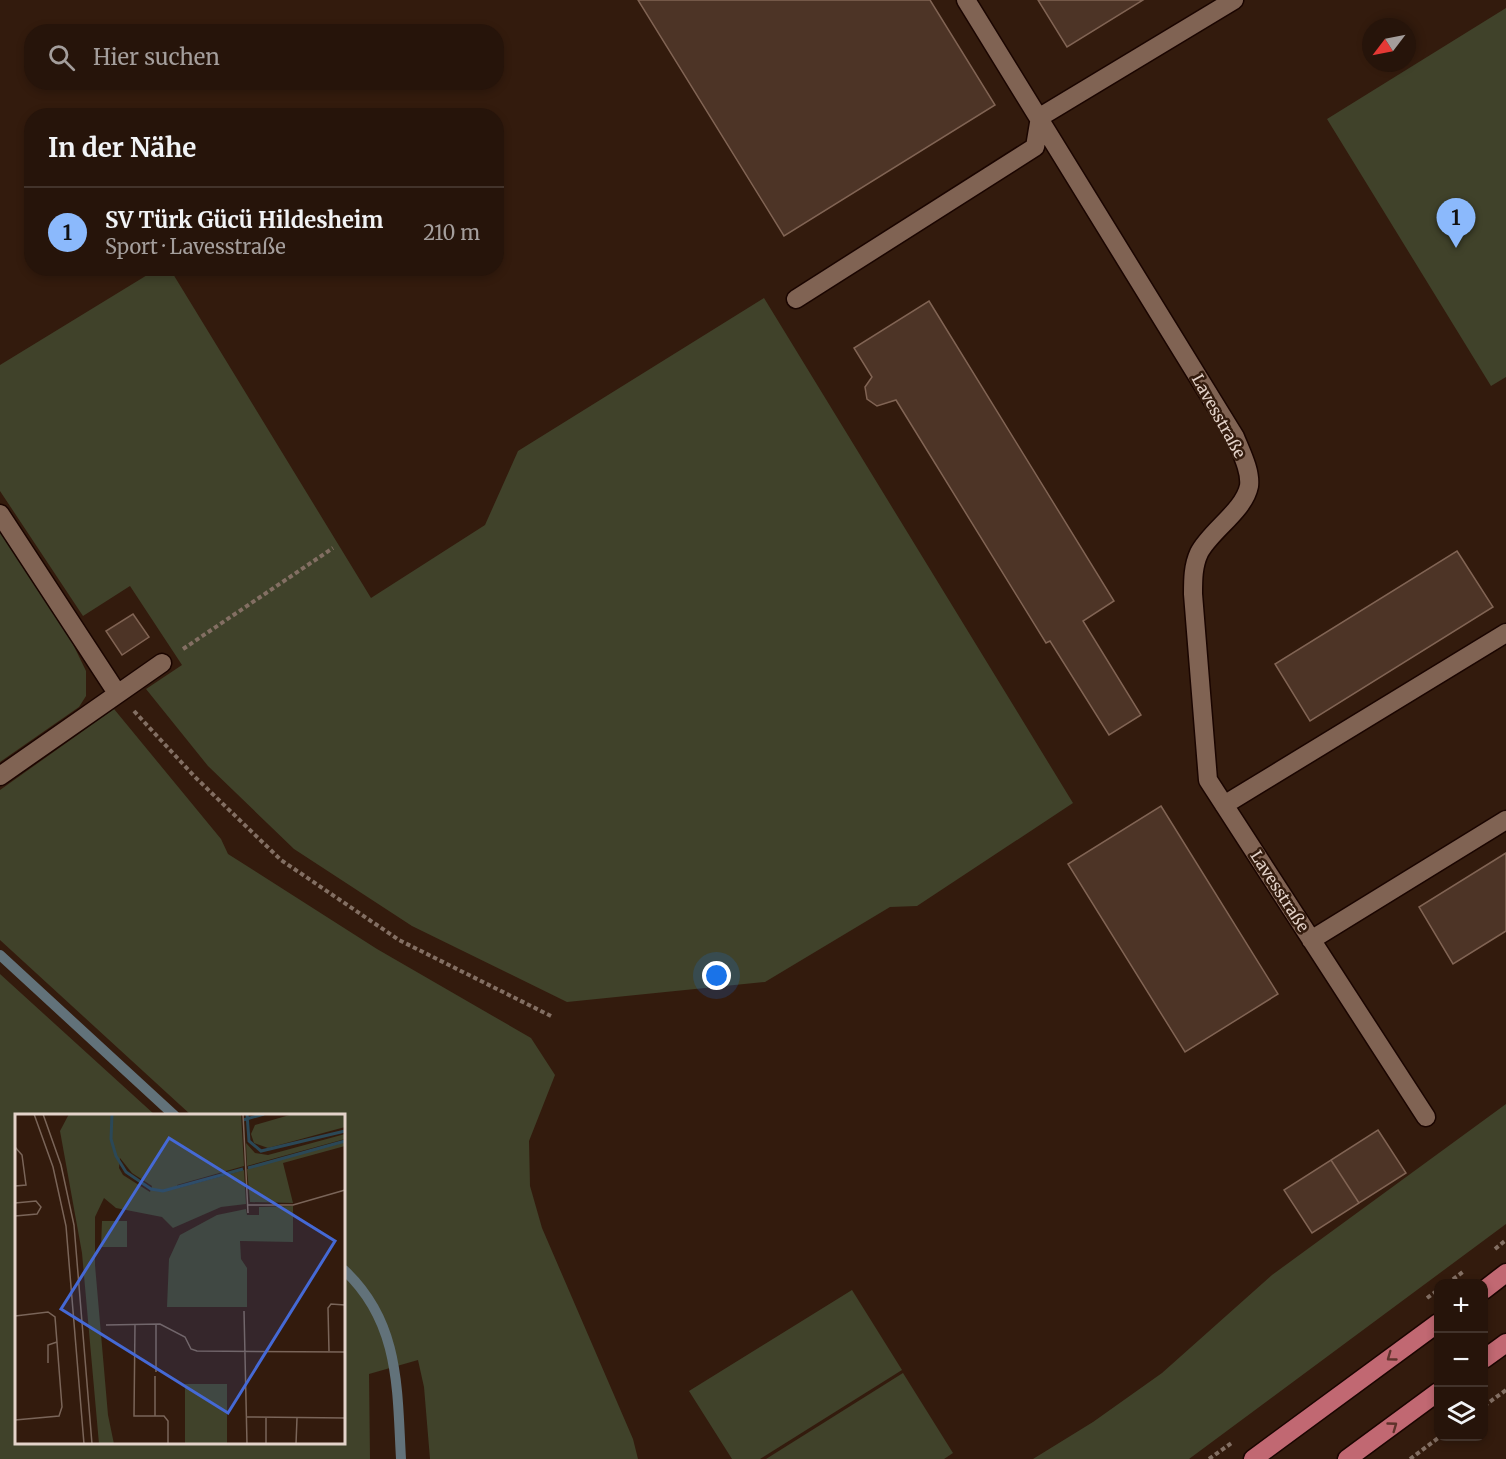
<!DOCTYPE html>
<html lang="de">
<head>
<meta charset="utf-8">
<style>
  :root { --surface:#26140a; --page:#322118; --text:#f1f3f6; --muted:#a49e9c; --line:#42332b; --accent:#8bb9fc }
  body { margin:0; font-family:Merriweather,serif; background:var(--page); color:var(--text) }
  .controls { position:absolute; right:18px; bottom:18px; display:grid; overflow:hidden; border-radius:12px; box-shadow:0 3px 9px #0003 }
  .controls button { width:54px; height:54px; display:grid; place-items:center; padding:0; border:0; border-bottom:2px solid var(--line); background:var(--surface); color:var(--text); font:30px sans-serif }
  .compass { position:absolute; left:1362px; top:18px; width:54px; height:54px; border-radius:50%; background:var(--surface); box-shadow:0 3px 9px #0003; rotate:238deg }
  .you { position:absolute; left:717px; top:976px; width:21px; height:21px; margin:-15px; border:4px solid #fff; border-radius:50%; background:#1a73e8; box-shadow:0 0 0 9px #1a73e833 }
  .badge { display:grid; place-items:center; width:39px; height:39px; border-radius:50%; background:var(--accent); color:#111; font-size:20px; font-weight:700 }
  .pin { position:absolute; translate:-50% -50px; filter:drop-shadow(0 2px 3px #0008) }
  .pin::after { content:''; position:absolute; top:32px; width:21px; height:18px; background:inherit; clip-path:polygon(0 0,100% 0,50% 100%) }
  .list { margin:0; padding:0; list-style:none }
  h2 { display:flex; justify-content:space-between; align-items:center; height:78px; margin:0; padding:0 24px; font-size:26px }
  h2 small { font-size:20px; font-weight:400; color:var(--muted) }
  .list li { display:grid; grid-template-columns:39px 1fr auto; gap:18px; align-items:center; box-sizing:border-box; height:90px; padding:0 24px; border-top:2px solid var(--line) }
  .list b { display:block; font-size:22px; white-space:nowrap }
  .list p { margin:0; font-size:20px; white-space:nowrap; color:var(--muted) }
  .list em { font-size:20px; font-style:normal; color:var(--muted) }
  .icon { flex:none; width:33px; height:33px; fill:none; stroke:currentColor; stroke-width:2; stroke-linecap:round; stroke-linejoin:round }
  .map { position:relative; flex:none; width:1506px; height:1459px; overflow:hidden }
  .search { position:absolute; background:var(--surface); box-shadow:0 3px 9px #0003; left:24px; top:24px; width:480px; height:66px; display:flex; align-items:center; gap:15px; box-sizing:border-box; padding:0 21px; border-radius:24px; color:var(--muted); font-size:22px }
  .panel { position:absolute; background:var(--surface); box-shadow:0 3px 9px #0003; left:24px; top:108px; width:480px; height:168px; border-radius:24px }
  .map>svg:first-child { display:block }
</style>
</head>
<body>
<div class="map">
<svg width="1506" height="1459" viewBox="0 0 1506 1459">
  <rect width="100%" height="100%" fill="#331b0d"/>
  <path fill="#40422a" d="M1506 8V377L1491 386 1327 119Z
    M157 269H170L371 598 485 525 518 451 764 298 1073 803 917 906 890 907 765 982 567 1002 412 926 294 849 208 766 146 689 182 665 130 586 83 616 0 491V365Z
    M0 532 71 640 86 671V696L79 707 0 762Z
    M114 709 221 839 228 854 377 949 531 1038 555 1075 529 1141 530 1186 542 1228 633 1439 638 1459H430L424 1387 418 1360 369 1374 370 1459H0V974L155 1115 16 1116V1442H344V1116L191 1115 0 940V790Z
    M1506 1104V1224L1189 1459H1033L1093 1422 1162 1373 1272 1275Z
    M852 1290 902 1370 760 1459H732L689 1391Z
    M903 1373 953 1453 944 1459H766Z"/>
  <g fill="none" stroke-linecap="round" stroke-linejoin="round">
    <path stroke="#62727a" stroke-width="10" d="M0 955 175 1116
      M344 1270C400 1322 397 1388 401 1459"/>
  </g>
  <path fill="#4d3426" stroke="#816454" stroke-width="1.5" d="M638 0H930L995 105 784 236Z
    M1038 0H1143L1067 47Z
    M929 301 1114 601 1083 621 1141 715 1109 735 1050 641 1046 643 896 400 877 406 867 399 865 387 872 377 854 348Z
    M1457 551 1493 607 1310 721 1275 664Z
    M133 614 149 637 122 655 106 631Z
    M1161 806 1278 994 1185 1052 1068 864Z
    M1506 853V931L1453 964 1419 907Z
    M1378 1130 1406 1173 1359 1203 1331 1160Z
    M1331 1160 1359 1203 1312 1233 1284 1190Z"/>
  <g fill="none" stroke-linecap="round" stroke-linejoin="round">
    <defs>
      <path id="minor" d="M966 0 1235 437C1241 452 1251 471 1249 486 1244 511 1210 531 1199 553 1193 566 1193 580 1193 594L1208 780 1426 1117
        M1040 117 1234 0
        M796 299 1035 147 1040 117
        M0 514 117 693
        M0 776 162 663
        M1224 805 1506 633
        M1311 940 1506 820"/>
      <path id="major" d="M1484 1290 1506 1273
        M1484 1359 1506 1343
        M1253 1459 1438 1323
        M1347 1459 1438 1392"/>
    </defs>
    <use href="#minor" stroke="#1a0500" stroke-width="21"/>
    <use href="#major" stroke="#1a0500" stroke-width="21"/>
    <path stroke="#836f63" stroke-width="4" stroke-dasharray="4.5 3" stroke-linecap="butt" d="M183 649 333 548
      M134 711 195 777 281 860 399 940 551 1016
      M1495 1249 1506 1240
      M1447 1284 1464 1271
      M1427 1298 1438 1290
      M1484 1406 1506 1390
      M1209 1459 1233 1442
      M1410 1459 1441 1436"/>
    <use href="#minor" stroke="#806353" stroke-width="18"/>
    <use href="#major" stroke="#c16872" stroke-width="18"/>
  </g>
  <defs><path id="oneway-chevron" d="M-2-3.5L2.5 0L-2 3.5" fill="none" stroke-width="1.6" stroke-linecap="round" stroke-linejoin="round" transform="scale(1.5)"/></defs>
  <g stroke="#5e322b">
    <use href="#oneway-chevron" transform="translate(1391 1357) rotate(144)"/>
    <use href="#oneway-chevron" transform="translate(1393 1426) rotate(-36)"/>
  </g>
  <g text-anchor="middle" stroke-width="5" stroke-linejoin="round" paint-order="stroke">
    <g font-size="16" fill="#e4d3ca" stroke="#331b0d">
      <text transform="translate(1219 416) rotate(61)" y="6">Lavesstraße</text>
      <text transform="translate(1280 891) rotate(57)" y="6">Lavesstraße</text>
    </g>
  </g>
  <g transform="translate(15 1114)">
    <rect width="330" height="330" fill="#331b0d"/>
    <path d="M54 0H226L229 52 162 71 163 74 229 56 231 90 206 93 158 114 147 103 101 94 89 84 80 103V151L93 301 99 330H84L67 139 45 17ZM105 44 117 59 137 72 135 78 108 61 104 54ZM278 0H330V13L253 34 239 29 236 20 240 11ZM330 20V25L232 52 231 29 240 39 253 41ZM330 28V32L268 49 278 89 235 88 232 55ZM278 92V128L225 127 226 145 232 154V193H152L154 145 165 121 202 101 231 95 232 101H244V93ZM87 107H112V133H86ZM170 270H212V330H170Z" fill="#40422a" fill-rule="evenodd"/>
    <path fill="none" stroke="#2b4857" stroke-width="3" d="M97 0 96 25 101 42 111 58 136 75 148 77 228 55M232 0 234 27 246 37 330 17M228 6 249 0M233 54 330 27"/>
    <path fill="none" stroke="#7a6559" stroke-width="1.5" d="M19 0 38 53 51 112 69 330M28 0 46 51 59 111 77 330M228 0 233 99M0 33 7 41 11 71 0 72M0 89 21 87 26 93 22 100 0 102M233 91H278L330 76M229 197 232 330M0 202 33 198 40 203 47 293 44 302 0 306M120 210 119 302H149L153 307V330M91 211 145 210 170 223 176 235 182 237 330 238M314 237 313 194 316 190 330 191M33 249V231L42 228M141 258V210M140 302V262M232 303 330 304M251 303V330M281 330 282 304"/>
    <path fill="#4569d5" fill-opacity="0.15" stroke="#4569d5" stroke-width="3" d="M154 24 320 127 213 299 46 195Z"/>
    <rect width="330" height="330" fill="none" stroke="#e4d3ca" stroke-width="3"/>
  </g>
</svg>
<div class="controls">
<button>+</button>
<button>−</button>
<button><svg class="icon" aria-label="layers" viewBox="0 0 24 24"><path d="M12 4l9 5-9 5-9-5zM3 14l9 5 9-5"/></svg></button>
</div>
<svg class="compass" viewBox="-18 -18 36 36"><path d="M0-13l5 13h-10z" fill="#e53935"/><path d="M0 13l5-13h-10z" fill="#a49e9c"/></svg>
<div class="you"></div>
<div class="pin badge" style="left:1456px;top:248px">1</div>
<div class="search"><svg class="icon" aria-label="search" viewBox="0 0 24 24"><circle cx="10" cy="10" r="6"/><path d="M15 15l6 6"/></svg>Hier suchen</div>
<section class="panel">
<h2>In der Nähe<small></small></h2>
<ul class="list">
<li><span class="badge">1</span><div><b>SV Türk Gücü Hildesheim</b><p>Sport · Lavesstraße</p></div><em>210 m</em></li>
</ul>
</section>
</div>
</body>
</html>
